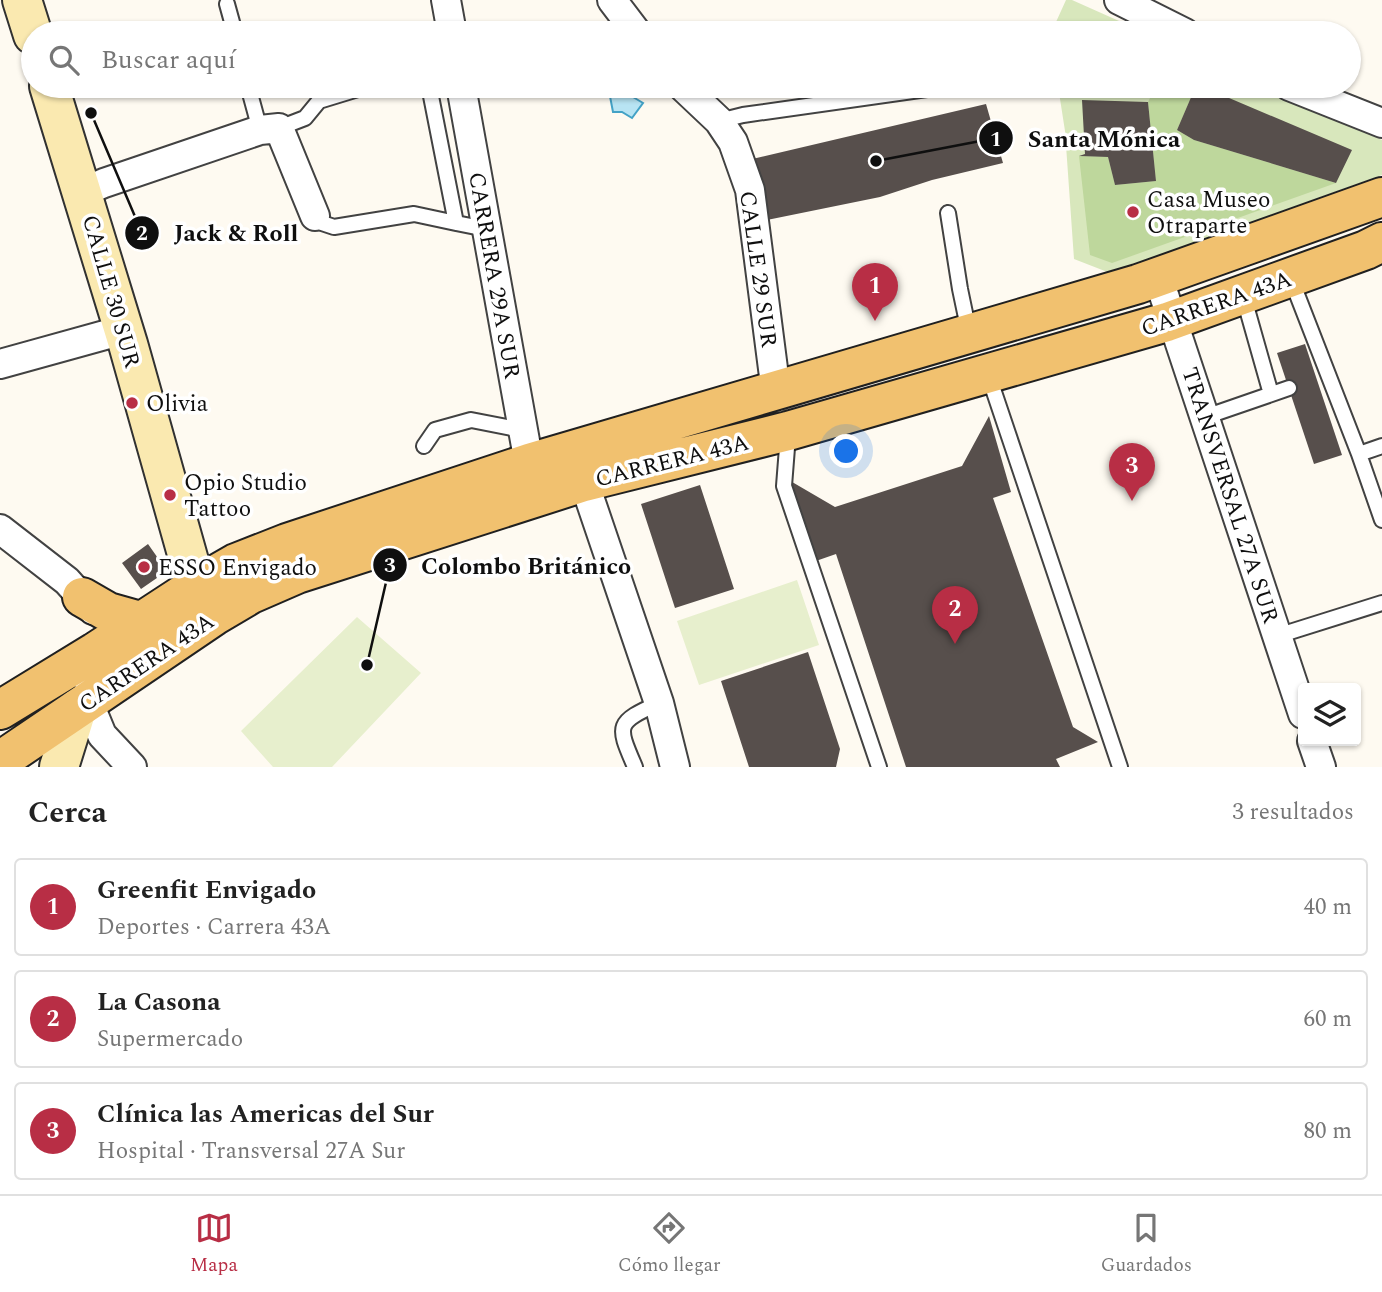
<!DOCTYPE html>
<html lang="es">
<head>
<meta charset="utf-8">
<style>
  :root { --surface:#fff; --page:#f6f6f6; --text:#222; --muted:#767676; --line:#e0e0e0; --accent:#b82e45 }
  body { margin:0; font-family:Spectral,serif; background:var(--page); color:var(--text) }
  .controls { position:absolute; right:21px; bottom:21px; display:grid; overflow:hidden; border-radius:7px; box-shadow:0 2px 5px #0004 }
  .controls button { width:63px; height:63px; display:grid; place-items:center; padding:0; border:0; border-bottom:2px solid var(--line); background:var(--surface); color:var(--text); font:35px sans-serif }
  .you { position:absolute; left:847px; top:452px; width:24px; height:24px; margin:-18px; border:5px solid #fff; border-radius:50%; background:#1a73e8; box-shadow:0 0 0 10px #1a73e833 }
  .badge { display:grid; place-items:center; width:46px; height:46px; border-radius:50%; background:var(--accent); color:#fff; font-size:23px; font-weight:700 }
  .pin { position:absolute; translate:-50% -58px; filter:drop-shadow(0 2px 4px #0008) }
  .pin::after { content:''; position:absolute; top:37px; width:24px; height:21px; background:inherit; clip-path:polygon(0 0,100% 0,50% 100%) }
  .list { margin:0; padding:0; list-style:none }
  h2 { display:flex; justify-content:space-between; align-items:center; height:91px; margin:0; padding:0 28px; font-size:30px }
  h2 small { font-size:23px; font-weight:400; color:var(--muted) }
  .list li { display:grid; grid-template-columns:46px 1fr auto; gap:21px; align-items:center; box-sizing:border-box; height:98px; margin:0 14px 14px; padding:0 14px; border:2px solid var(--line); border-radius:7px }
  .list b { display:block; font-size:26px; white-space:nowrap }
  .list p { margin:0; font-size:23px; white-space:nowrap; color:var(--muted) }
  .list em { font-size:23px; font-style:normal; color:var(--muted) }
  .icon { flex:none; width:38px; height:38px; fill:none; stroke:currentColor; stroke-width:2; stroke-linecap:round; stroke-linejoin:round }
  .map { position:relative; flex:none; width:1382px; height:767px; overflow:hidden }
  .search { position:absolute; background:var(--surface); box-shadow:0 2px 5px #0004; left:21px; right:21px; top:21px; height:77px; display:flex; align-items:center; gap:18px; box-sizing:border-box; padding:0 24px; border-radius:38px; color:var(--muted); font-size:26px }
  .sheet { height:427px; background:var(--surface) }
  nav { display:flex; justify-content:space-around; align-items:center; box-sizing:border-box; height:98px; border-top:2px solid var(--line); background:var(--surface); font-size:19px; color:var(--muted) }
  nav a { display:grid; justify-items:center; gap:4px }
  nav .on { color:var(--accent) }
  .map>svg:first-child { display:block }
</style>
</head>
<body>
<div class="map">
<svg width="1382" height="767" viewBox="0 0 1382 767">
  <rect width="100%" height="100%" fill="#fefaf1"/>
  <path fill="#d8e7bc" d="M1066 0H1072L1146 33H1051Z
    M1058 86H1262L1382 140V175L1110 273 1074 259 1065 131Z"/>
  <path fill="#bed79c" d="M1166 86H1196L1177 130 1194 140 1336 183 1112 263 1090 255 1079 156 1108 157 1115 185 1156 181 1148 102 1152 94Z"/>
  <path fill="#e7efcd" d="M797 580 819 645 699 685 677 621Z
    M357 617 421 673 332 767H273L241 731Z"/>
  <path fill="#b8e4f3" stroke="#43a2c6" stroke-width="2" d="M608 86H631L633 97 643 103 632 118 622 112H613Z"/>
  <path fill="#574f4c" d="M1195 88 1215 92 1352 150 1336 183 1194 140 1177 130Z
    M1082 100 1148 102 1156 181 1115 185 1108 157 1079 156 1085 154Z
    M986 104 1003 163 932 180 880 197 762 221 748 160Z
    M1305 344 1342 455 1314 464 1277 353Z
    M989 416 1011 492 993 498 1073 727 1098 742 1056 759 1060 767H906L836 554 813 562 787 479 835 507 962 466Z
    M700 485 734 589 675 608 641 504Z
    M148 544 167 571 141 589 122 563Z
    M808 652 840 749 836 767H749L721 681Z"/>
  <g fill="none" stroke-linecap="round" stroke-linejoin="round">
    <defs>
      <path id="lane" d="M227 4 235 33
        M248 86 260 130
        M429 86 456 223 486 229
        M719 121 743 115 948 86
        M279 128 305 118 319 101 368 86
        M948 213 960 289 969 332
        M315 216 322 223 334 227 414 214 456 223
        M1291 279 1359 454 1382 520
        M1243 295 1271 394
        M988 374 1120 767
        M1205 417 1289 388
        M788 435 784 486 879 767
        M424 446 435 430 471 420 522 430
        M1359 454 1382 446
        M1277 636 1382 603
        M635 767C617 725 615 723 659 703"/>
      <path id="street" d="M446 0 452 33
        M612 0 637 33
        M1119 0 1185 33
        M461 86 529 463
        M682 86 719 121 733 142 750 190 776 392
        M1289 86 1382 123
        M83 192 104 183 260 130 279 128 315 216
        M1158 277 1303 714
        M0 364 123 330
        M584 482 659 703 675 767
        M0 529 67 581 93 610
        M90 683 88 701 102 735 132 767
        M1312 741 1321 767"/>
      <path id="secondary" d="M22 0 33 35
        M49 86 128 344 196 586 213 614
        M59 767 77 709"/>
      <path id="primary" d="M82 597 108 612 140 621
        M0 710 95 652 196 586 236 563 287 543 529 463 1138 284 1382 197
        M0 761 214 616 251 594 297 574 584 482 788 431 1167 322 1366 250 1382 242"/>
    </defs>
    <use href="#lane" stroke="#424242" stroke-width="18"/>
    <use href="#street" stroke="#424242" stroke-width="32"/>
    <use href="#secondary" stroke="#313131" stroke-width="42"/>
    <use href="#primary" stroke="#202020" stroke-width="42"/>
    <use href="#lane" stroke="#fff" stroke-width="14"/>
    <use href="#street" stroke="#fff" stroke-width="28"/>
    <use href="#secondary" stroke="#fae9b0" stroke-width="38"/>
    <use href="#primary" stroke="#f1c16f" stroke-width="38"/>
  </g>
  <g fill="#b82e45" stroke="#fff" stroke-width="2.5">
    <circle cx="1133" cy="212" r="7"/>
    <circle cx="132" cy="403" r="7"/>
    <circle cx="170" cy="495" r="7"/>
    <circle cx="144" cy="567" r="7"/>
  </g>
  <g text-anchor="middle" stroke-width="7" stroke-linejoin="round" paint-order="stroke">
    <g font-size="23" fill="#0f0f0f" stroke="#fff" text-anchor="start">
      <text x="1147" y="207">Casa Museo<tspan x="1147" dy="26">Otraparte</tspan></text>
      <text x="146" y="411">Olivia</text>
      <text x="184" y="490">Opio Studio<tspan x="184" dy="26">Tattoo</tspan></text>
      <text x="158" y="575">ESSO Envigado</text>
    </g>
    <g font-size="23" fill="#0f0f0f" stroke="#fff">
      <text transform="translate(759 269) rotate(82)" y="8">CALLE 29 SUR</text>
      <text transform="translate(495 275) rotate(80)" y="8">CARRERA 29A SUR</text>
      <text transform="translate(112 291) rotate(74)" y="8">CALLE 30 SUR</text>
      <text transform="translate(1216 303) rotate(-19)" y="8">CARRERA 43A</text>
      <text transform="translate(672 460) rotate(-14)" y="8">CARRERA 43A</text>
      <text transform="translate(1231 495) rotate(72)" y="8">TRANSVERSAL 27A SUR</text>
      <text transform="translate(146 662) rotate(-34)" y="8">CARRERA 43A</text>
    </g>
  </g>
  <path fill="none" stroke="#0f0f0f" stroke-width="2.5" d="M876 161L996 138M91 113L142 233M367 665L390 565"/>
  <g fill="#0f0f0f" stroke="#fff" stroke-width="2.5">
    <circle cx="876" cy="161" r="7"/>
    <circle cx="91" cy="113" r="7"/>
    <circle cx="367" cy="665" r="7"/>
    <circle cx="996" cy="138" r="18"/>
    <circle cx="142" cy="233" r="18"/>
    <circle cx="390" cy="565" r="18"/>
  </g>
  <g font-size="21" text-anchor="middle" font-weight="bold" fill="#fff">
    <text x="996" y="146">1</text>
    <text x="142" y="240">2</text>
    <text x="390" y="572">3</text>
  </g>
  <g font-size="24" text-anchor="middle" font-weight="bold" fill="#0f0f0f" stroke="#fff" stroke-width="7" stroke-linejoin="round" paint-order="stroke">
    <text x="1104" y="147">Santa Mónica</text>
    <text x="236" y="241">Jack &amp; Roll</text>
    <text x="526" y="574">Colombo Británico</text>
  </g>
</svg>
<div class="controls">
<button><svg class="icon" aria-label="layers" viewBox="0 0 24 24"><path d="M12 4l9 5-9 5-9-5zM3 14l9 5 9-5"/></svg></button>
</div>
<div class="you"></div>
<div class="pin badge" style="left:875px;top:321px">1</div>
<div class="pin badge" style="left:955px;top:644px">2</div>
<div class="pin badge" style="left:1132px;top:501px">3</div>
<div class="search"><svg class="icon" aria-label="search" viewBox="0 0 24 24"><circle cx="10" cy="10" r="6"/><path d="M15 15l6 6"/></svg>Buscar aquí</div>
</div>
<section class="sheet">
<h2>Cerca<small>3 resultados</small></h2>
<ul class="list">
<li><span class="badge">1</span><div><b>Greenfit Envigado</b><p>Deportes · Carrera 43A</p></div><em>40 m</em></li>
<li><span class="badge">2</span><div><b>La Casona</b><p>Supermercado</p></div><em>60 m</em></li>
<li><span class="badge">3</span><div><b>Clínica las Americas del Sur</b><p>Hospital · Transversal 27A Sur</p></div><em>80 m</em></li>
</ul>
</section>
<nav>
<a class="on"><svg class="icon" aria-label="map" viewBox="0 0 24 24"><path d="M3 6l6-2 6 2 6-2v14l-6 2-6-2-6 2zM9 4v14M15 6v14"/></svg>Mapa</a>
<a><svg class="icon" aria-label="directions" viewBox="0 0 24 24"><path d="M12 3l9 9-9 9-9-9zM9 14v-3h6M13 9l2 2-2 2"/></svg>Cómo llegar</a>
<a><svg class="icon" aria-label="saved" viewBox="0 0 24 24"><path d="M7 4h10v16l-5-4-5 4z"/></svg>Guardados</a>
</nav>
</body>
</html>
